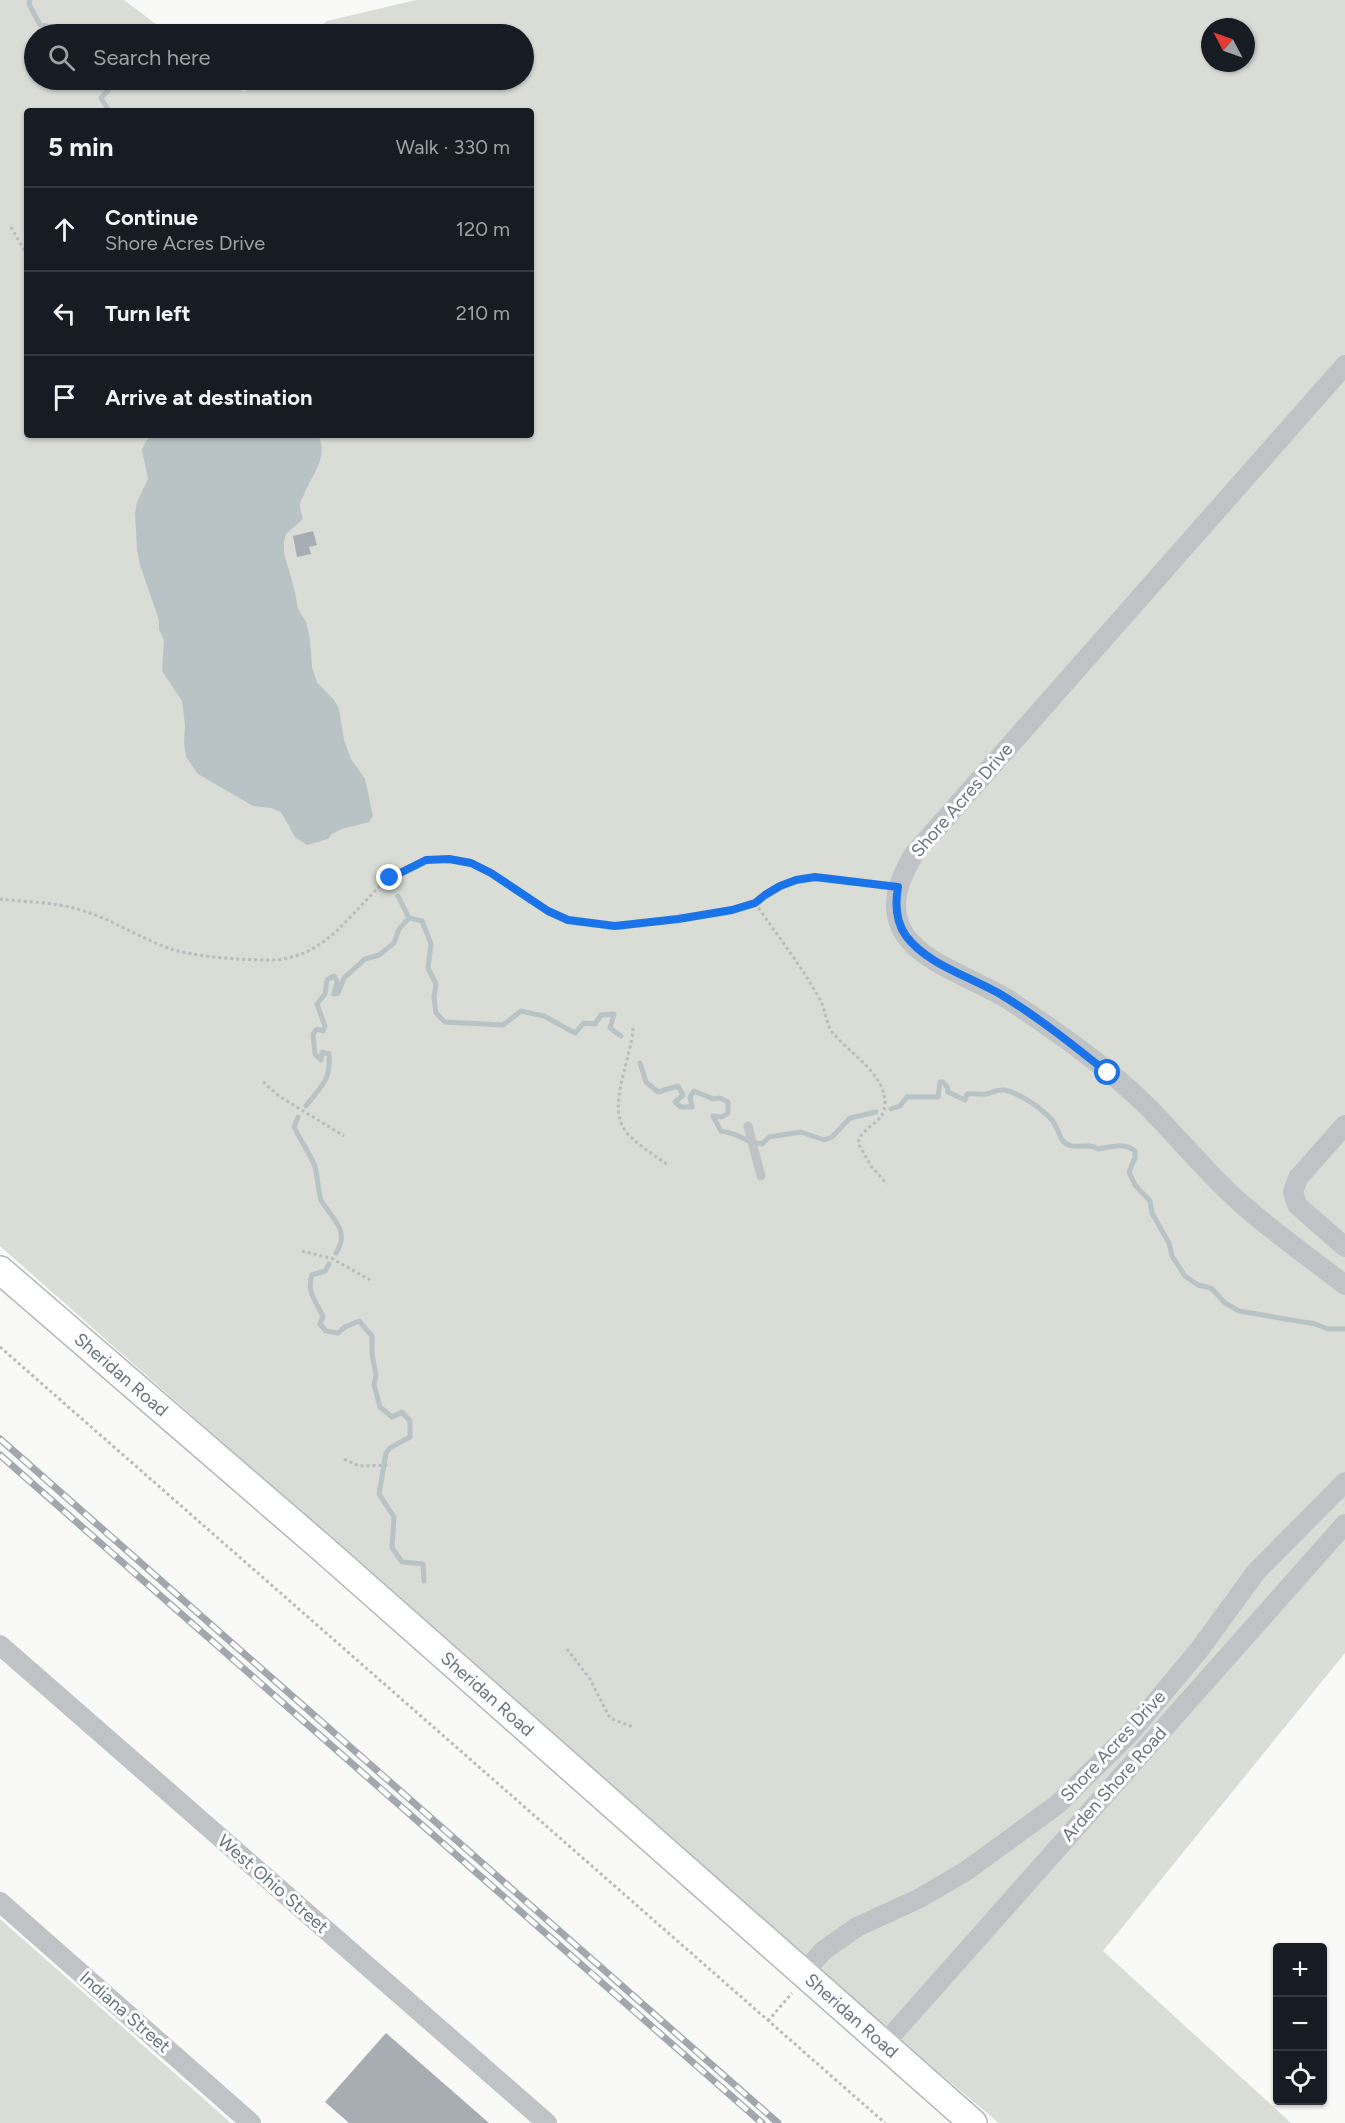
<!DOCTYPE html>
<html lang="en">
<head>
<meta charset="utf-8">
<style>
  :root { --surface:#171b24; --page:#242831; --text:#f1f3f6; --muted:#9ea1a6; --line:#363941 }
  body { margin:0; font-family:Figtree,sans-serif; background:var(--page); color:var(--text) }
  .controls { position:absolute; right:18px; bottom:18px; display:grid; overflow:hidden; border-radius:6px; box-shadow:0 2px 4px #0004 }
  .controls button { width:54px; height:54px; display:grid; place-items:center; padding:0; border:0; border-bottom:2px solid var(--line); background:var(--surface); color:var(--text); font:30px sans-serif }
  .compass { position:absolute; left:1201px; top:18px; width:54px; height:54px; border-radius:50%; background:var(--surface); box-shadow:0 2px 4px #0004; rotate:311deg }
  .stop { position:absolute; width:18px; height:18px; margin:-14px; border:4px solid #1a73e8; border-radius:50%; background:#fff }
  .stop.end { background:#1a73e8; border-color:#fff; box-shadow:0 2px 6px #0008 }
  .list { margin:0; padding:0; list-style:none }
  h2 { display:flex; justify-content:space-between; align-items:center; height:78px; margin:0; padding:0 24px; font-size:26px }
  h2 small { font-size:20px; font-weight:400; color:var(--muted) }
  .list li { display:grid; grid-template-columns:39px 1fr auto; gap:18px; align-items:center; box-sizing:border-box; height:84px; padding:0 24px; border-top:2px solid var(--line) }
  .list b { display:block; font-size:22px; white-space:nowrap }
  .list p { margin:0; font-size:20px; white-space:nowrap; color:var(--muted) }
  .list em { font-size:20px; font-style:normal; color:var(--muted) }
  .icon { flex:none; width:33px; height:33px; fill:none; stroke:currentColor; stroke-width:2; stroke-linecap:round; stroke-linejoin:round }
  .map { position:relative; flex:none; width:1345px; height:2123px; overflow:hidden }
  .search { position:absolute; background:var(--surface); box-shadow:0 2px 4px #0004; left:24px; top:24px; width:510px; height:66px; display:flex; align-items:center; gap:15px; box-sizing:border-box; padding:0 21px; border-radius:33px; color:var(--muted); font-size:22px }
  .panel { position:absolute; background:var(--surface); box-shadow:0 2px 4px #0004; left:24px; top:108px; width:510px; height:330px; border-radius:6px }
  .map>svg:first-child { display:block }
</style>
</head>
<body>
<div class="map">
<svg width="1345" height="2123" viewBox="0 0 1345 2123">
  <rect width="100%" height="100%" fill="#f9f9f7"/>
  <path fill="#d9ddd6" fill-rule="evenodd" d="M0 0H124L169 34H34V80H227L244 92 259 80H524V34H311L327 21 416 0H1345V1653L1103 1951 1291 2123H999L877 2021 0 1246ZM1210 27H1246V63H1210ZM27 111H531V435H27Z
    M0 1919 231 2123H0Z"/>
  <path fill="#b8c3c6" d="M152 435H318C330 457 310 477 303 497 301 499 300 503 300 505 300 510 302 515 303 519L286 534 284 542V553L295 592 298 609 306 622 310 639 312 667 317 682 334 700 339 709 344 740 351 759 365 779 373 816 369 822 342 829 332 834 328 839 307 845 295 837 281 812 271 808 253 806 198 774 186 757 184 742 185 725 182 701 162 671 164 640 159 630V620L140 565 137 549 135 513 137 502 148 479 142 450 146 441Z"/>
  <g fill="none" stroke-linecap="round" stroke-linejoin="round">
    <path stroke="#b8c3c6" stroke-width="5" d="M30 0 29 4 40 25 61 28 79 34
      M108 80 110 88 101 98 109 111
      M398 896 409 918
      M409 918 422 921 431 944 428 968 436 984 434 997 436 1013 445 1022 503 1025 521 1011 544 1016 575 1033 584 1023 595 1024 601 1015 614 1014 610 1028 621 1036
      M640 1063 646 1082 658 1092 678 1086 683 1095 675 1102 681 1107H692L690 1097 694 1091 713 1099 720 1098 728 1102V1113L722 1117 713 1116 721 1131C739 1133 743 1142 762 1144L769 1137 801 1132 824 1140 832 1137 850 1118 876 1112
      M306 1106C321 1086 331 1081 329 1054L322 1052 321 1060 315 1054 313 1034 317 1029 323 1031 325 1026 317 1004 325 994 327 980 334 976 337 981 334 994 338 993 344 978 365 959 379 955 394 943 399 929 409 918
      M891 1109 900 1106 907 1097H938L940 1082H943L947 1087 948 1092 965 1100 967 1094C973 1093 981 1095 986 1094 993 1093 996 1089 1004 1090 1020 1093 1041 1108 1052 1120 1057 1126 1059 1136 1063 1141 1073 1152 1087 1141 1098 1149 1112 1147 1123 1142 1135 1151V1158L1129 1172 1135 1185 1150 1201 1152 1213 1169 1243 1172 1256 1185 1276 1198 1285 1211 1288 1225 1303 1239 1311 1315 1324 1328 1329H1345
      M298 1117 294 1127C300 1139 308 1151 314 1164 318 1174 318 1193 321 1200 331 1218 351 1230 336 1253
      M329 1264 325 1271 312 1275C306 1291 316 1302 323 1316L320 1324 326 1331 338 1333 345 1327 359 1321 372 1336V1354L376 1375 374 1385 380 1407 392 1417 402 1412 410 1421V1437L390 1448 386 1453 379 1494 394 1517 392 1548 402 1562 423 1564 424 1581"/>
  </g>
  <path fill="#a7aeb3" d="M313 531 317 545 309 547 311 554 297 557 293 536Z
    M386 2033 489 2123H349L325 2102Z"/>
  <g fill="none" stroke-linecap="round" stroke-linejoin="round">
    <defs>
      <g id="secondary">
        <path id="s1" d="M0 1270 322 1548 973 2123"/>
      </g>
    </defs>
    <use href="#secondary" stroke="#b1b7bb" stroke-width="30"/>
    <path stroke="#b9bcbe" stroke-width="3" stroke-dasharray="3 3" stroke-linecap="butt" d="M11 227 27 255
      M0 899C26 902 55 902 81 910 111 919 138 937 168 948 193 957 241 960 268 960 345 960 360 877 425 860 430 858 437 859 444 859 487 858 513 894 549 912 561 918 576 922 590 924 629 929 683 920 723 912 733 910 746 908 755 903 759 901 762 897 766 894 775 888 786 883 796 880 823 872 855 883 881 886
      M755 903C777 935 801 965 819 998 826 1009 825 1022 832 1032 848 1052 886 1074 885 1104 884 1125 862 1125 858 1143L871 1166 887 1184
      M633 1028C632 1058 605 1108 627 1133 639 1146 654 1155 668 1165
      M263 1082 279 1096 344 1136
      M302 1251 333 1259 370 1280
      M0 1347 885 2123
      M344 1459 359 1466 391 1465
      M567 1649 590 1679 610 1718 633 1727
      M768 2021 792 1993"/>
    <path stroke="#bfc3c6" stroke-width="9" d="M748 1126 761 1176"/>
    <path stroke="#bfc3c6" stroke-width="20" d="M1345 365 914 854C899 879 887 908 905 935 924 964 979 981 1009 1000 1057 1032 1108 1067 1149 1108 1183 1143 1214 1181 1251 1212 1282 1238 1314 1261 1345 1285
      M1345 1125 1298 1178 1293 1192 1297 1205 1345 1247
      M0 1645 547 2123
      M0 1902 251 2123
      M803 1973 824 1950 857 1927 920 1898 966 1871 1058 1804 1130 1733 1199 1650 1256 1572 1345 1482
      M884 2044 1345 1524"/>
    <use href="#secondary" stroke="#fff" stroke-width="27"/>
    <defs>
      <path id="rail" d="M0 1439 778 2123
        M0 1455 762 2123"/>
    </defs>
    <use href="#rail" stroke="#a1a7ac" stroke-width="7"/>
    <use href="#rail" stroke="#fff" stroke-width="4.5" stroke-dasharray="14" stroke-linecap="butt"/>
  </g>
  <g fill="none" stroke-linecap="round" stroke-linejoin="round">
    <path stroke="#1a73e8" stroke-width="8" d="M390 878 426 860 449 859 471 863 491 873 548 911 568 920 615 926 678 919 732 910 755 903 765 895 780 886 796 880 815 877 898 887C895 904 896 922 906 936 928 965 969 976 1000 994 1038 1017 1073 1045 1108 1073"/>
  </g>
  <g text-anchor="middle" stroke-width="6" stroke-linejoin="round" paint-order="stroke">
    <g font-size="18" fill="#67757e" stroke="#fff">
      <text transform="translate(962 800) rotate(-49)" y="6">Shore Acres Drive</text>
      <text dy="6" stroke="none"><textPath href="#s1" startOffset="160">Sheridan Road</textPath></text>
      <text dy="6" stroke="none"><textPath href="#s1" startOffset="646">Sheridan Road</textPath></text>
      <text transform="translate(1113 1746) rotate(-47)" y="6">Shore Acres Drive</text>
      <text transform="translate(1114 1784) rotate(-48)" y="6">Arden Shore Road</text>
      <text transform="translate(273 1884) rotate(41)" y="6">West Ohio Street</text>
      <text transform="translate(125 2012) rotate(41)" y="6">Indiana Street</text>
      <text dy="6" stroke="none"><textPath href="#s1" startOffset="1132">Sheridan Road</textPath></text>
    </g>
  </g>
</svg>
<div class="controls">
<button>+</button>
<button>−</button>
<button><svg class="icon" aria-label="locate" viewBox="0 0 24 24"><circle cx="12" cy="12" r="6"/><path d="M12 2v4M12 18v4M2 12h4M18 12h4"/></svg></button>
</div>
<svg class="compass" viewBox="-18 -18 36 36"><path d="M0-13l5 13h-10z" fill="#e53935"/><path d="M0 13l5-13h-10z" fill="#9ea1a6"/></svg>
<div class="stop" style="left:1108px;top:1073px"></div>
<div class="stop end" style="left:390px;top:878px"></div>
<div class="search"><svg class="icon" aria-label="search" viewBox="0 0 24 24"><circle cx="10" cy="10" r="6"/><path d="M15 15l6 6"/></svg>Search here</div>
<section class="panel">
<h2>5 min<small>Walk · 330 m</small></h2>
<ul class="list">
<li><svg class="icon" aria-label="ahead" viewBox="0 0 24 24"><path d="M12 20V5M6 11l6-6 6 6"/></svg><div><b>Continue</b><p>Shore Acres Drive</p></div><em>120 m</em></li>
<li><svg class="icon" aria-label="left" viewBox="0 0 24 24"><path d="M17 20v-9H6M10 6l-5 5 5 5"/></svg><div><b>Turn left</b></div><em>210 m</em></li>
<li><svg class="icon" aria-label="arrive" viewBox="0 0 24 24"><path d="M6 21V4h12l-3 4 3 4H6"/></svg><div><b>Arrive at destination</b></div></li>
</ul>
</section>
</div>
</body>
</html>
